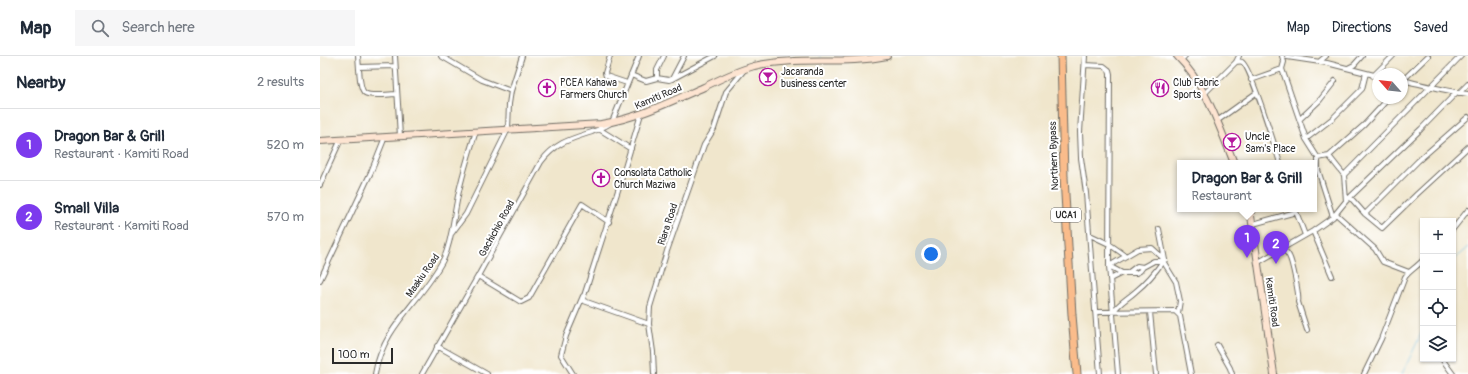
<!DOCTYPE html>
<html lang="en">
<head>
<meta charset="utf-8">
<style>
  :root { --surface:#fff; --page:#f6f6f7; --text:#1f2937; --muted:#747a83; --line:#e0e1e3; --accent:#7c3aed }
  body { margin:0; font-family:Pangolin,sans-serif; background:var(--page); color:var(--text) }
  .controls { position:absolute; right:12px; bottom:12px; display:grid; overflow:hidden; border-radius:0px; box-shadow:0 1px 3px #0004 }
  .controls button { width:36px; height:36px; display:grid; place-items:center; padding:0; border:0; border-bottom:1px solid var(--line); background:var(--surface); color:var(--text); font:20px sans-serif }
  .compass { position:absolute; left:1052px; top:12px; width:36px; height:36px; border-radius:50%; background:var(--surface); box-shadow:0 1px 3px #0004; rotate:297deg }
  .scale { position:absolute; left:12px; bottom:10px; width:61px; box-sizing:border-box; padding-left:4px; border:2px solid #2b2b2b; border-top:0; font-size:11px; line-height:14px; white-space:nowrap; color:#2b2b2b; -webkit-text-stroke:3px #fff; paint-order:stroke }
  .you { position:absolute; left:611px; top:198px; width:14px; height:14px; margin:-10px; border:3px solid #fff; border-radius:50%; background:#1a73e8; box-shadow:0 0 0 6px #1a73e833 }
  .badge { display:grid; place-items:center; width:26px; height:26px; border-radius:50%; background:var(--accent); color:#fff; font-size:13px; font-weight:700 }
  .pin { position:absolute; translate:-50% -33px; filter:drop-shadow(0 1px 2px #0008) }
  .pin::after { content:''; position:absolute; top:21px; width:14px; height:12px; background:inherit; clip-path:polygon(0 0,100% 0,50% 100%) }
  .popup { position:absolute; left:857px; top:104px; width:140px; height:52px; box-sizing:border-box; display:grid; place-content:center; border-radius:0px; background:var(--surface); filter:drop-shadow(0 1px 3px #0005); font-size:13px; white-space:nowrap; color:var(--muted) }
  .popup b { font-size:15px; color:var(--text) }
  .popup::after { content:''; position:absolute; left:50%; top:100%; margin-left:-8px; border:8px solid transparent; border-top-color:var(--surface) }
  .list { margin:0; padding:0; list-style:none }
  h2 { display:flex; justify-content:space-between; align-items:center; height:52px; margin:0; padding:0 16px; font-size:17px }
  h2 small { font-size:13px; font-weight:400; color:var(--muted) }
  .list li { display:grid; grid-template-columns:26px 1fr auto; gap:12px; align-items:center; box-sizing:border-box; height:72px; padding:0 16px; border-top:1px solid var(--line) }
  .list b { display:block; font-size:15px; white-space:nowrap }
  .list p { margin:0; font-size:13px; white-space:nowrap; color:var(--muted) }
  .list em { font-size:13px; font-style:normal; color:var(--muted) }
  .icon { flex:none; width:22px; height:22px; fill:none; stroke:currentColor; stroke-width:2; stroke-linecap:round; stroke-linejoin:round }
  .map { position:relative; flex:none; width:1148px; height:318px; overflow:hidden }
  header { display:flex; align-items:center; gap:24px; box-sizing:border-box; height:56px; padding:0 20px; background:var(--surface); border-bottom:1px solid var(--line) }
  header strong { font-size:19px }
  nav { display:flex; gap:22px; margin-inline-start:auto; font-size:14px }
  .search { width:280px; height:36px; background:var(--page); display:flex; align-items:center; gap:10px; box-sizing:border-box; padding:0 14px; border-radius:0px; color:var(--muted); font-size:15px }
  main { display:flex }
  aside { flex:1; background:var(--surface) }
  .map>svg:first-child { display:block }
</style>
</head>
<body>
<header>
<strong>Map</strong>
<div class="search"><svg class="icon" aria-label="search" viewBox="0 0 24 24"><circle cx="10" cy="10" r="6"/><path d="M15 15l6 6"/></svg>Search here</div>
<nav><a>Map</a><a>Directions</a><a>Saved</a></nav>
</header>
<main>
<aside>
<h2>Nearby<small>2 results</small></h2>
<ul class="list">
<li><span class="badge">1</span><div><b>Dragon Bar &amp; Grill</b><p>Restaurant · Kamiti Road</p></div><em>520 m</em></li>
<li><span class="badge">2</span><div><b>Small Villa</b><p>Restaurant · Kamiti Road</p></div><em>570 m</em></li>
</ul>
</aside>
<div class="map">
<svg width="1148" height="318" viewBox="0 0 1148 318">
  <rect width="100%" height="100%" fill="#fff"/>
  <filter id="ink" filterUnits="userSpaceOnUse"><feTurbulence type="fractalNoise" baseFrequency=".025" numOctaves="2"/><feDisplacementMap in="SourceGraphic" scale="8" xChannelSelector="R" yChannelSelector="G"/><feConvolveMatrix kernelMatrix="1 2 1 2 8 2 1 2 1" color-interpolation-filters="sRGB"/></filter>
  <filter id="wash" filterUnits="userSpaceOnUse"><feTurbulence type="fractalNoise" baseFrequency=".012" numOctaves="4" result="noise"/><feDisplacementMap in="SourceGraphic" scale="16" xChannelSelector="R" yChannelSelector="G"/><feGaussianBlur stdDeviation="0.9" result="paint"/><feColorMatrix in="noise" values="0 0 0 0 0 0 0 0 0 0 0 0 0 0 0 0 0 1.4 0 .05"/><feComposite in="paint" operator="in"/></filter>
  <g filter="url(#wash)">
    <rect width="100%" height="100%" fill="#f0e6cc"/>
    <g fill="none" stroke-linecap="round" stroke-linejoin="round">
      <path stroke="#5cb3d9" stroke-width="1" d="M500 1V0
        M1133 204 1148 191
        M1082 318 1103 274"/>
    </g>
  </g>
  <g filter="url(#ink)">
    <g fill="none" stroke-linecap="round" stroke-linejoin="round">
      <defs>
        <path id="street" d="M38 0C39 8 39 34 45 37 50 41 70 38 77 38
          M75 0 80 80
          M121 0 162 24 191 35
          M290 0 285 17 286 20 307 27
          M344 0 337 14V22L349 24 352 23 395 0
          M765 0 760 76 761 102 766 137 780 318
          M967 1 1007 7 1058 20
          M861 4 865 0
          M1000 5 1006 0
          M916 6C917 6 921 5 922 6 930 9 956 94 960 107
          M765 9 784 10 789 14 790 18 789 210 798 318
          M39 11 75 10
          M1028 12 1034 9 1042 0
          M962 13 986 83 998 102V114L1013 161
          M311 19 326 25 337 22
          M1053 20 1073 0
          M352 23 364 0
          M931 24 962 13 964 6 962 0
          M1082 24C1104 29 1126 35 1148 38
          M1082 25 1108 0
          M1139 37 1148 28
          M884 38 916 6 919 0
          M321 58 300 128 263 243 264 245 329 268
          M980 63 1000 44 1015 25
          M897 65 936 37
          M279 73 311 93
          M986 83 1013 62 1042 33 1046 17
          M1009 100 1024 119
          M998 102 1009 100 1044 69 1069 42
          M0 129 21 83
          M1030 141 1045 158 1062 172 1097 138 1148 91
          M1026 145 1024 119 1141 0
          M975 153 985 179
          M1016 158 1055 193 1063 206 1089 216
          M1045 158 1098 105 1148 61
          M933 168 976 156
          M839 173 845 204
          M1133 173 1148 154
          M993 175 1012 220
          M132 177 146 158 188 73 189 48 191 35 202 0
          M770 179 789 188 806 200
          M963 193C965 195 968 197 969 200 972 205 980 241 978 246L987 274
          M937 207 993 175 1013 161 1026 145 1101 73 1136 37
          M789 210 818 193 832 192 845 204 843 205 856 226 860 245 858 257
          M789 210 802 217
          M809 216 817 210 823 211
          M158 220 201 246 209 242 262 148 289 166
          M790 223 802 217H816L820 215 823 211 834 205H843
          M0 224 51 116 65 81
          M775 256 855 255 860 260 871 318
          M793 256C800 246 806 244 815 236 826 227 835 217 843 205
          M830 256 836 318
          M897 289 910 312 912 318
          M117 290 167 318
          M1122 303 1133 318
          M55 318C63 269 104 243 124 202 132 184 133 164 137 145 141 122 149 98 156 75
          M102 318 158 220 221 106C235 87 250 83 272 76 279 73 286 71 292 66L319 0
          M253 318 241 299 246 280 263 240
          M334 318 333 296 329 268 330 251 347 195 384 89 394 73 406 36 425 13
          M1044 318 1061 283 1085 221C1089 215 1097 211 1103 204"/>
        <path id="secondary" d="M857 0C886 29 899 70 914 107
          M0 85 281 68C318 62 350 46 384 31 400 23 416 15 434 10 477 0 523 9 567 0
          M930 153 954 318"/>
        <path id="primary" d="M741 0 744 121 752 259 757 318"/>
      </defs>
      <use href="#street" stroke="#706c63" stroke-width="6"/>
      <use href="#secondary" stroke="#706c63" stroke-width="8"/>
      <use href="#primary" stroke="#706c63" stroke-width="9"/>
      <use href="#street" stroke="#fff" stroke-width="4"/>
      <use href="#secondary" stroke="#fde4d1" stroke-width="6"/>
      <use href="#primary" stroke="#fabc8b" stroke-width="7"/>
    </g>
  </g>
  <defs>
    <symbol id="bar-ring" viewBox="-11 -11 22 22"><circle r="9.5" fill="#fff" stroke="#b5179e" stroke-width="1.5"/><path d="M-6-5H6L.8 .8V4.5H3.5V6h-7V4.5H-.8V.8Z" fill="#b5179e"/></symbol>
    <symbol id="church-ring" viewBox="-11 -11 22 22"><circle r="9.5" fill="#fff" stroke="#b5179e" stroke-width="1.5"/><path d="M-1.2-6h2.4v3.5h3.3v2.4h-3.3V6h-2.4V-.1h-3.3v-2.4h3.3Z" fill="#b5179e"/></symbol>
    <symbol id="restaurant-ring" viewBox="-11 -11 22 22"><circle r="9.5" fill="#fff" stroke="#b5179e" stroke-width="1.5"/><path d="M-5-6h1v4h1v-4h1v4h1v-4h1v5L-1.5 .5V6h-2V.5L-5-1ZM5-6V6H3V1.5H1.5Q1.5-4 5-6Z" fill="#b5179e"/></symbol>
  </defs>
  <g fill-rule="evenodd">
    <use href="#bar-ring" x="438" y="11" width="20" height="20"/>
    <use href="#church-ring" x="217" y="22" width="20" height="20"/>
    <use href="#restaurant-ring" x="830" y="22" width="20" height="20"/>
    <use href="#bar-ring" x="902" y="76" width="20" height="20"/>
    <use href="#church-ring" x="271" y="112" width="20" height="20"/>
  </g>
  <g text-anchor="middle" stroke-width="4" stroke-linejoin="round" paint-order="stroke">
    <rect fill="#fff" stroke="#6b6b6b" stroke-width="1" x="731" y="152" width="30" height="14" rx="3"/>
    <g font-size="9" font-weight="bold" fill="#2b2b2b">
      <text x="746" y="162">UCA1</text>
    </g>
    <g font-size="10" fill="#2b2b2b" stroke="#fff" text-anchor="start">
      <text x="461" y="19">Jacaranda<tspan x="461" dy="12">business center</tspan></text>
      <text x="240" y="30">PCEA Kahawa<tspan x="240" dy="12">Farmers Church</tspan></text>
      <text x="853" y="30">Club Fabric<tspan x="853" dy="12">Sports</tspan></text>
      <text x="925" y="84">Uncle<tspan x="925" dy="12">Sam's Place</tspan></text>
      <text x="294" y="120">Consolata Catholic<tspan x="294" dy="12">Church Maziwa</tspan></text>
    </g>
    <g font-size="10" fill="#2b2b2b" stroke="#fff">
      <text transform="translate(338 40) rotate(-23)" y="4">Kamiti Road</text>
      <text transform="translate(733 100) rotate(-92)" y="4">Northern Bypass</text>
      <text transform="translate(347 168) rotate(-72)" y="4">Riara Road</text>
      <text transform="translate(176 172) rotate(-61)" y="4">Gachichio Road</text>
      <text transform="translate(102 219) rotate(-55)" y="4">Maakiu Road</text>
      <text transform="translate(953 246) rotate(82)" y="4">Kamiti Road</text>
    </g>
  </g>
</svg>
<div class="controls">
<button>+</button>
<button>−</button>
<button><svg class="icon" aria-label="locate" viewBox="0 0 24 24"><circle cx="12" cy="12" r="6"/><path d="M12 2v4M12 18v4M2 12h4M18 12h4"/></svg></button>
<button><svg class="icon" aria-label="layers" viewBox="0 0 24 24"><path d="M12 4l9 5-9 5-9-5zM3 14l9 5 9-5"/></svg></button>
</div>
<svg class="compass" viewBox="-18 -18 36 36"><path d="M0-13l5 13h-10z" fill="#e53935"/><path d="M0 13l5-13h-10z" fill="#747a83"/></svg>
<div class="scale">100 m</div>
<div class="you"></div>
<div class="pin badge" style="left:927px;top:202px">1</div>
<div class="popup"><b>Dragon Bar &amp; Grill</b>Restaurant</div>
<div class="pin badge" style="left:956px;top:208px">2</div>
</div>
</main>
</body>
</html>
